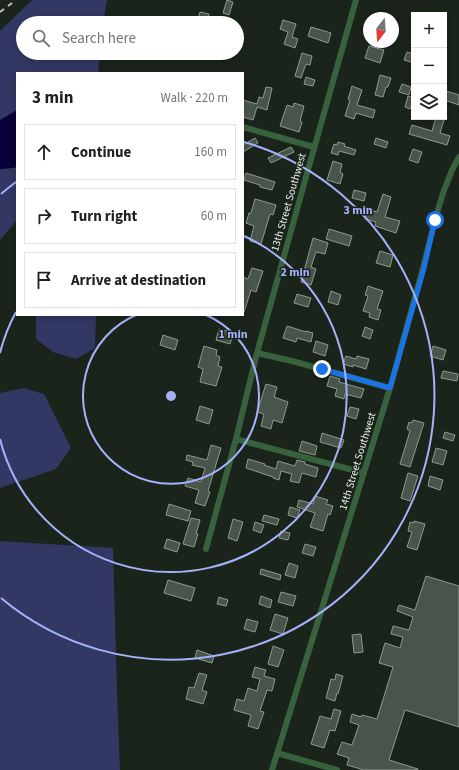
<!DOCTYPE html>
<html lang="en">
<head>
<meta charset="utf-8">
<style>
  :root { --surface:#fff; --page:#f2f2f2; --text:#202124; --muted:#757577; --line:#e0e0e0 }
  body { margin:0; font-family:"Source Sans 3",sans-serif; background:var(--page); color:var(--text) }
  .controls { position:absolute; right:12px; top:12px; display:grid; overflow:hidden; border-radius:0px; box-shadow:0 2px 6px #0003 }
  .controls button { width:36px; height:36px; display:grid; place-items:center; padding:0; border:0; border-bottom:1px solid var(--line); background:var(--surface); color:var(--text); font:20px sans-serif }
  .compass { position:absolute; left:363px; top:12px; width:36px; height:36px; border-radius:50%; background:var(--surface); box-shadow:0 2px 6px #0003; rotate:197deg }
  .stop { position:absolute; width:12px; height:12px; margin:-9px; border:3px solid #1a73e8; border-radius:50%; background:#fff }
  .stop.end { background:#1a73e8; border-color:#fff; box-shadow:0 1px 4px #0008 }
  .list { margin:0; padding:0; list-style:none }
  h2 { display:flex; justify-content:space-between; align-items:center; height:52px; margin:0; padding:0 16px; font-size:17px }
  h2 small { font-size:13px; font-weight:400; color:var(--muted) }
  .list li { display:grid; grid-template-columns:26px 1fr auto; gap:12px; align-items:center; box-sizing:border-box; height:56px; margin:0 8px 8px; padding:0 8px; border:1px solid var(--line); border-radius:0px }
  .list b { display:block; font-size:15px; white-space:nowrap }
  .list em { font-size:13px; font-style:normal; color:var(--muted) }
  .icon { flex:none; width:22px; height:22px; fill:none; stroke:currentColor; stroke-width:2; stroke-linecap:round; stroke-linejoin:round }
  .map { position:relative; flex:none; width:459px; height:770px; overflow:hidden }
  .search { position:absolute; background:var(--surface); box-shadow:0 2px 6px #0003; left:16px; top:16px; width:228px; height:44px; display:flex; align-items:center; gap:10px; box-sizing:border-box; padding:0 14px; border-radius:22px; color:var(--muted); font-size:15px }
  .panel { position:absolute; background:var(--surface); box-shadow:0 2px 6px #0003; left:16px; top:72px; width:228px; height:244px; border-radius:0px }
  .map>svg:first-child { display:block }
</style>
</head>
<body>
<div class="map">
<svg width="459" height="770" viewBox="0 0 459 770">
  <rect width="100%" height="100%" fill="#1a241b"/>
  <path fill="#323863" d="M32 0H107L103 23H23V53H100L98 73H17V220L0 240V31Z
    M36 315H96L95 348 76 359 53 352 36 339Z
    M23 388 44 394 71 448 56 469 0 488V393Z
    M0 541 113 548 117 692 120 770H0Z"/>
  <path fill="#080039" d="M17 110V167L13 168 0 169V120Z"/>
  <path fill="#49544a" stroke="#8e9a8e" d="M227 0 233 2 229 15 223 13Z
    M200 12 209 14 207 21 198 18Z
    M283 20 296 24 292 37 298 39 295 48 284 44 288 32 280 29Z
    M311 27 331 33 328 43 308 36Z
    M369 46 384 50 380 63 365 58Z
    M407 52 414 54V63L404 60Z
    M302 53 312 56 310 65 306 64 301 78 295 76Z
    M380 75 391 78 388 87H386L383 97 375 95Z
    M306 77 315 80 313 86 304 84Z
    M402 84 411 87 409 95 399 92Z
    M352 86 362 90 357 105 375 110 373 118 356 113 354 119 345 116 350 100 348 99Z
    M266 87 272 88 267 110 257 107 253 120 243 117V100L257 104 259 97 263 98Z
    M446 91 459 95V105L444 100Z
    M408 96 414 98 410 109 405 107Z
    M294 103 304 106 300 121 302 122 299 132 280 126 287 105 293 107Z
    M436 117H445L440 133 450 136 447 145 409 134 412 125 432 131Z
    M255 138 258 143 243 152V145Z
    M376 138 388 142 386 148 374 144Z
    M338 142 345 144 344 146 356 150 354 155 339 151 338 155 331 153 334 144 337 145Z
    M291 147 294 152 271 163 268 158Z
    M413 149 422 152 418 163 409 160Z
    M333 161 342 164 340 172 343 174 340 184 327 180Z
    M246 173 275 182 272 190 260 187V185L244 180Z
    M354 190 366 193 364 201 352 198Z
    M383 194 391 197 385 217 400 221 396 233 375 226 376 222 365 219 368 209 377 212Z
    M255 199 276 205 273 215 270 214 261 244 250 241 254 226 246 223 249 213H251Z
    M329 229 352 236 349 246 326 239Z
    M313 238 328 243 325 254 316 252 311 267 316 269 311 285 301 282Z
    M380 251 393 255 390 267 376 263Z
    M252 268 263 271 256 292 251 290 244 312H243V277L248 279Z
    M368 286 383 291 377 309 381 310 378 320 369 317 370 313 363 311 368 296 365 295Z
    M331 291 341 295 338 305 328 302Z
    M297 294 311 298 308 307 294 303Z
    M287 326 306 332V331L313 333 311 342 297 338 296 342 283 338Z
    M365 327 373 330 370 339 362 336Z
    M219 329 234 333 230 344 216 340Z
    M163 335 178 340 175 350 160 345Z
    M316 341 328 345 325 356 313 352Z
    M204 346 217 350 216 355 220 357 218 366 222 367 216 386 200 382 203 369 198 367Z
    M433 346 446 350 443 360 430 356Z
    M346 356 356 359 357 356 369 359 366 369 353 365V367L343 364Z
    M443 371 458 374 457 381 441 378Z
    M330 376 340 379 339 382 364 389 361 398 345 394 344 399 335 396 337 389 327 386Z
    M266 384 277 387 274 397 288 402 282 423 273 420 271 429 261 426 264 414 257 412Z
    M200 406 213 410 209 424 196 420Z
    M350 407 359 409 356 419 347 416Z
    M413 420 424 423 410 467 400 464 410 431 407 429 409 422 412 423Z
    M445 432 455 435 453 441 443 438Z
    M322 433 344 440 341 448 320 442Z
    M302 441 317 446 315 455 299 451Z
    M211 445 221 448 208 491 210 492 205 506 195 503 199 490 185 486 188 478 201 482 205 468 192 465 193 462 186 460 187 455 207 460Z
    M436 448 447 451 443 465 432 462Z
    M248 459 265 464 264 465 276 469 278 461 295 466 297 460 305 462V464L318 468 316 477 302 473 299 483 290 481 292 474 281 471 279 480 273 478V477L246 468Z
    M408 473 418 476 410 501 401 498Z
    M430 476 443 480 440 490 428 486Z
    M315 496 328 500 326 504 333 506 330 515 328 514 323 531 310 527 315 513 297 507 299 500 313 504Z
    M169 504 191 511 188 521 166 515Z
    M290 507 300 510 297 518 288 515Z
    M264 515 279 519 277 525 262 521Z
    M191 518 200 520 196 534H198L194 547 183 544Z
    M233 519 243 522 237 541 228 538Z
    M414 521 425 524 417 550 407 547 412 532 408 531 410 522 414 523Z
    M255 522 264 525 261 533 253 530Z
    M281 531 290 533 288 540 279 538Z
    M167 539 180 543 177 552 164 548Z
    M305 544 316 547 313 556 302 553Z
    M289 563 298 566 295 578 285 575Z
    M261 569 281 575 280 580 260 574Z
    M426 576 459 586V727L405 710 389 760 418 769V770H364L347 765 349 758 337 754 342 742 352 745 359 725 350 722 352 714 361 717 362 715 377 719 393 667 379 663 385 643 400 648 403 637 391 634 393 626 409 630 413 617 397 611 399 605 415 610Z
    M168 580 195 588 191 601 164 593Z
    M281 592 296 596 293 606 278 602Z
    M261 596 272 600 270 608 259 604Z
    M219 597 228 600 226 606 217 604Z
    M275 614 288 618 283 634 270 630Z
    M247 619 258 622 255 632 244 629Z
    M361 634 363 652 354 653 352 635Z
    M273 646 284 650 278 667 268 664Z
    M197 650 214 656 212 663 195 658Z
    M255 667 266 670 264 676 275 679 272 691 267 690 260 711 264 712 258 729 248 726 251 715 234 710 237 699 244 701 248 688 257 691 260 679 252 677Z
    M199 673 207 675 202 690 207 692 203 704 186 699 189 687 194 688Z
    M336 674 343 676 338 694 337 693 335 701 326 698 331 679 335 680Z
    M334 709 341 711 335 731 330 730 324 748 311 744 320 716 331 719Z"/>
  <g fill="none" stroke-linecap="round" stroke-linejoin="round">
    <path stroke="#38613d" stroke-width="6" d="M243 127 314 147
      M257 353 292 361 390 388
      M236 439 364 473
      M206 549 236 439 257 353 306 177 356 0
      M277 753 337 770
      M272 770 390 388 423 268 435 220 443 193 452 170 459 157"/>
    <path stroke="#bec5be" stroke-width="2" stroke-dasharray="5 5" stroke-linecap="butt" d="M0 12 16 0"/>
  </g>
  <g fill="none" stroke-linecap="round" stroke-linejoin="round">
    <path stroke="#1a73e8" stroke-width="5" d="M322 369 390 388 424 268 435 220"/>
  </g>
  <g fill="none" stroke="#a4b2fc" stroke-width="2">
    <path d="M206 315A88 88 0 1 1 136 315"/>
    <path d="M0 353A176 176 0 0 1 16 312M244 236A176 176 0 1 1 0 439"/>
    <path d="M1 194A264 264 0 0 1 16 182M244 142A264 264 0 1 1 1 598"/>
  </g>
  <g text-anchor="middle" stroke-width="3" stroke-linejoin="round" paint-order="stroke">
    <g font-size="11" fill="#e8eee8" stroke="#1a241b">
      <text transform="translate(288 202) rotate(-74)" y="4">13th Street Southwest</text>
      <text transform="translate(357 461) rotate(-73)" y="4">14th Street Southwest</text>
    </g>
  </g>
  <circle cx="171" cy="396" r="6" fill="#a4b2fc" stroke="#1a241b" stroke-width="2"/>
  <g font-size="12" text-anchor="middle" font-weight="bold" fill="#a4b2fc" stroke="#1a241b" stroke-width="3" stroke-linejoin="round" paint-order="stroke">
    <text x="358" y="214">3 min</text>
    <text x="295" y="276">2 min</text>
    <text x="233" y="338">1 min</text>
  </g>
</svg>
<div class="controls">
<button>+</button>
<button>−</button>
<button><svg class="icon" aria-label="layers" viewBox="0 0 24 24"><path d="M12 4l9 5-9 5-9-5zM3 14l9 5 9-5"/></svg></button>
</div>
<svg class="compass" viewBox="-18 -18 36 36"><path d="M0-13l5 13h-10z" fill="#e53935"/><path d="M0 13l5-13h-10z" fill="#757577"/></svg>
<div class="stop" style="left:435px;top:220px"></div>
<div class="stop end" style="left:322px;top:369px"></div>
<div class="search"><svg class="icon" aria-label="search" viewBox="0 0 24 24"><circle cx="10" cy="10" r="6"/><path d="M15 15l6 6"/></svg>Search here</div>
<section class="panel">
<h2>3 min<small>Walk · 220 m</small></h2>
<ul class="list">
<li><svg class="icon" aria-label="ahead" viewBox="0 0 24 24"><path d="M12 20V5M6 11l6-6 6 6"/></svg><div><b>Continue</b></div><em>160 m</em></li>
<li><svg class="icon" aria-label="right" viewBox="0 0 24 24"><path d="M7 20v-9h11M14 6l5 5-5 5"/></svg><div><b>Turn right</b></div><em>60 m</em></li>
<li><svg class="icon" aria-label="arrive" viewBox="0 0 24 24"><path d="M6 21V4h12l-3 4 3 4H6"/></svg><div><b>Arrive at destination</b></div></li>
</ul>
</section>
</div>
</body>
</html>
